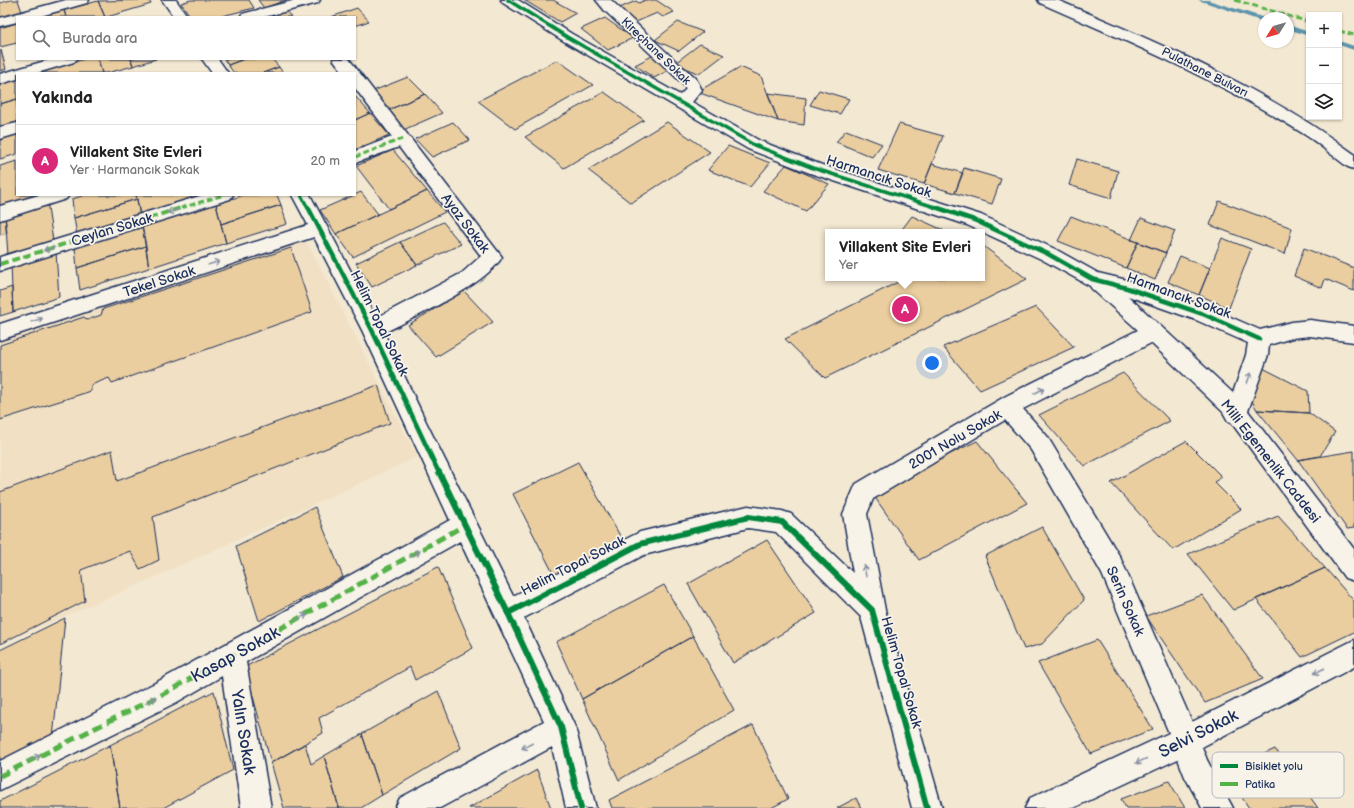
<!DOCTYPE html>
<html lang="tr">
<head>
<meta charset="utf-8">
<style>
  :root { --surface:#fff; --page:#f2f2f2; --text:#222; --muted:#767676; --line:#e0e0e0; --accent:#db2777 }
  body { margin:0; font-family:"Balsamiq Sans",sans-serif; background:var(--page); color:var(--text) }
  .controls { position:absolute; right:12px; top:12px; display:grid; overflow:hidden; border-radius:0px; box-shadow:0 1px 3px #0004 }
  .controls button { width:36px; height:36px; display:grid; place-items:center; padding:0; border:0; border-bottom:1px solid var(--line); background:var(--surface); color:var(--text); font:20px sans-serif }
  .compass { position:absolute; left:1258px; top:12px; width:36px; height:36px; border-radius:50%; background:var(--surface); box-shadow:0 1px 3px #0004; rotate:233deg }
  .you { position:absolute; left:932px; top:363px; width:14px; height:14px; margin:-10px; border:3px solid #fff; border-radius:50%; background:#1a73e8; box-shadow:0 0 0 6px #1a73e833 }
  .badge { display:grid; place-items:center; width:26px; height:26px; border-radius:50%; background:var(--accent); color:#fff; font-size:13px; font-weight:700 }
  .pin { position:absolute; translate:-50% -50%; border:2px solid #fff; box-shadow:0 1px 4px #0006 }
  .popup { position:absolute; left:825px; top:229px; width:160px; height:52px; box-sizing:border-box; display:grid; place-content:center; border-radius:0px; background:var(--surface); filter:drop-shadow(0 1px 3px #0005); font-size:13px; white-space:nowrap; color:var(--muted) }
  .popup b { font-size:15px; color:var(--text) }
  .popup::after { content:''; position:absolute; left:50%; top:100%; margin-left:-8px; border:8px solid transparent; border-top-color:var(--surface) }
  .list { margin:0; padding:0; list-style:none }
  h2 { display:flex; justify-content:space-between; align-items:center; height:52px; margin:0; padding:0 16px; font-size:17px }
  h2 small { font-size:13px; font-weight:400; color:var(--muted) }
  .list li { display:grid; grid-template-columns:26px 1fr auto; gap:12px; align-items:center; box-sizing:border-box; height:72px; padding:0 16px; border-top:1px solid var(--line) }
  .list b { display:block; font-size:15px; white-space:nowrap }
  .list p { margin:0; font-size:13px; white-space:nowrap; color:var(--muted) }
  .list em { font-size:13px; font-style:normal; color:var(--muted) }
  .icon { flex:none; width:22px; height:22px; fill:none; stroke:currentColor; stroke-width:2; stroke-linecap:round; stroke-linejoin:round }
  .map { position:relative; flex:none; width:1354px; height:808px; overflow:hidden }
  .search { position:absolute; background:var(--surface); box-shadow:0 1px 3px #0004; left:16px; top:16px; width:340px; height:44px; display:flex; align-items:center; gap:10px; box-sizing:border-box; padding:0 14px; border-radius:0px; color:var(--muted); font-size:15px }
  .panel { position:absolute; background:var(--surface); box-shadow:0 1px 3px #0004; left:16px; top:72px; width:340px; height:124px; border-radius:0px }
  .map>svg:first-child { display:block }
</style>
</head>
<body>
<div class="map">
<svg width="1354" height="808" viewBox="0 0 1354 808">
  <rect width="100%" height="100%" fill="#f3e8d2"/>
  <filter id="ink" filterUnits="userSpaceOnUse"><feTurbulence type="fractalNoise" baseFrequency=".025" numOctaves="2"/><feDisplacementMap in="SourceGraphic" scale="8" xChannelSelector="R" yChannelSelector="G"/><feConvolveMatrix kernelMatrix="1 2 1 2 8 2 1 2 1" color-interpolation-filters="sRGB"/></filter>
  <g filter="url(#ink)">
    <path fill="#f1e0c3" d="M306 240 417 457 122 592 0 643V341Z"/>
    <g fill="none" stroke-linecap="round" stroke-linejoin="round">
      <path fill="#5c94ad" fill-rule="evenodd" d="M1198 0H1208L1265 18 1264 22Z
        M1288 25 1309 32V36L1288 29Z
        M1339 41 1354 46V50L1339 45Z"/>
    </g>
    <path fill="#ebce9f" stroke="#1b2f5e" d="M11 0H18L22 12 0 18V3Z
      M149 0 151 4 107 17H105L98 1Z
      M191 0H249L254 8 218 17H191L181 3Z
      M258 0H286L264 8Z
      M524 0H553L576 13 560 22Z
      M645 0H656L674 12 663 17 657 13 636 22 617 9 636 1 639 3Z
      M98 1 105 17H66L64 10Z
      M357 8 369 21 355 26V17H331Z
      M64 10 66 17H39Z
      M286 11 291 17H262Z
      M605 18 633 38 608 50 581 29Z
      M678 22 703 32 679 51 655 40Z
      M17 23V43L0 47V28Z
      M700 44 724 55 699 74 675 63Z
      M1 50 6 69 0 71V51Z
      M652 56 671 69 654 78 635 65Z
      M85 59H98L102 73H35Z
      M98 59H131L133 66 107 73H102Z
      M131 59H156L133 66Z
      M224 59H244L228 65Z
      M244 59H272L279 67 263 73H234L228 65Z
      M557 60 593 85 515 129 478 101Z
      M279 67 283 73H263Z
      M740 67 761 76 778 121 697 92Z
      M408 77 425 94 384 112 368 93Z
      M17 78V99L0 104V83Z
      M819 90 849 99 840 114 810 105Z
      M604 92 644 120 564 168 525 137Z
      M768 93 806 98 804 125 778 121Z
      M425 94 442 113 401 131 384 112Z
      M355 96 370 113 355 120Z
      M17 99V122L0 127V104Z
      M370 113 389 135 355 150V120Z
      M453 122 470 140 432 157 415 139Z
      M667 122 710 152 631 203 588 170Z
      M899 124 943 136 924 184 878 170Z
      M846 130 882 144 872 157 836 142Z
      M17 132V154L0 159V137Z
      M728 146 770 163 750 187 708 170Z
      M393 150 427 191 389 209 356 166Z
      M1077 159 1118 171 1111 198 1069 185Z
      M17 161V195H40L0 207V166Z
      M932 164 963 173 955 193 924 184Z
      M786 165 829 184 806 211 763 191Z
      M964 168 1001 179 992 204 955 193Z
      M427 191 445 212 353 257 336 234Z
      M361 192 378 214 336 234 320 210Z
      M85 195H136L137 199 74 218 72 199Z
      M136 195H205L140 216Z
      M244 195H277L281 205 221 224 216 204Z
      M137 199 140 216 77 235 74 218Z
      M47 201 53 241 8 255 5 215Z
      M1219 201 1292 228 1285 254 1210 225Z
      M216 204 226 243 149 268 142 226Z
      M281 205 287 224 226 243 221 224Z
      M5 215 7 233 0 235V216Z
      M912 216 943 230 941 232H900Z
      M1071 216 1138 242 1126 268 1058 241Z
      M1141 218 1175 231 1166 253 1131 240Z
      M443 222 461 244 417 265 400 242Z
      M142 226 146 246 77 268 75 247Z
      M1222 238 1251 249 1229 308 1199 295Z
      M400 242 417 265 372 287 356 263Z
      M1138 242 1166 253 1155 280 1126 268Z
      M982 245 1027 279 825 378 785 339 906 278H982Z
      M146 246 149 268 80 290 77 268Z
      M291 248 312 312 112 383 109 378 91 385V391L0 420V345L84 317 87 320 101 315 103 309Z
      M1304 248 1354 268V291L1325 279 1322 288 1294 276Z
      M56 252 59 297 13 312 11 265Z
      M1180 256 1210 268 1199 295 1168 282Z
      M12 287 13 312 0 316V291Z
      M464 291 493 322 436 357 408 325Z
      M1036 307 1074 347 980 390 943 347Z
      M1257 365 1308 391 1309 413 1257 410 1247 392Z
      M1123 373 1170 421 1084 466 1039 415Z
      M378 385 390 423 153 517 159 560 140 569 130 551 81 570 85 601 0 644V492L112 450 117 481Z
      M1257 410 1309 413 1335 432 1320 456 1298 460Z
      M977 441 1027 503 919 560 871 492Z
      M1186 441 1222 477 1214 482 1241 509 1173 550 1111 483Z
      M1354 451V528L1347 529 1298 460Z
      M578 462 623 541 555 577 513 494Z
      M315 507 343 577 259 621 236 546Z
      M1278 516 1325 568 1233 610 1188 554Z
      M1042 527 1084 600 1042 644 1024 649 985 556Z
      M767 540 816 613 733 663 688 584Z
      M438 567 473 648 415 680 410 667 319 718 323 733 271 763 245 667Z
      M1325 568 1354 601V632L1302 657 1256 599Z
      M664 585 693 636 582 699 556 642Z
      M1202 595 1263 679 1205 703 1146 616Z
      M65 618 53 738 0 766V650Z
      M693 636 734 710 619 780 582 699Z
      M1097 640 1153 729 1091 754 1038 663Z
      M214 691 233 770 163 808H120L110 745Z
      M438 691 461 748 382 795 362 734Z
      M753 725 788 799 771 808H612L609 800Z
      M362 734 382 795 361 808H339L324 756Z
      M305 744 311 764 324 756 339 808H284L271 763Z
      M110 745 120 808H0V801Z
      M1275 749 1318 808H1249L1225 772Z
      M537 770 551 808H469Z
      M1169 781 1185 808H1126L1121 799Z
      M856 798 861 808H837Z"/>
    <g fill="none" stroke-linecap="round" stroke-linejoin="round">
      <defs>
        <path id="minor" d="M66 0H89L87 3 37 17H17V22L0 26V18Z
          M162 0H176L188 17H174Z
          M296 0H320L318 3 264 17H240L242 14Z
          M501 0H518L572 34 680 95 686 89 682 83 605 11 596 0H611L679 64 695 77 702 90 692 102 760 141 822 165 981 215 1055 249 1098 273 1127 280 1210 308 1260 330 1292 322 1310 320 1354 326V342L1310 336 1292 338 1269 345 1268 355 1248 411 1354 549V581L1345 578 1231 422 1228 421 1223 412 1151 343 1023 409 1047 436 1120 557 1192 722 1354 640V667L1202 747 1207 760 1233 808H1202L1185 777 1178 759 1073 808H1025L1030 798 1169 733 1102 574 1031 450 1005 420 873 499 867 514 885 610 942 808H912L861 617 776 532 748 528 644 555 524 618 575 727 596 808H566L552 747 440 808H395L400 798 544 721 460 541 246 662 271 808H241L222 676 177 702 0 790V761L157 682 450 520 362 330 314 237 0 340V324L308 225 292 195H310L376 318 462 273 481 256 399 147 355 163V151L392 137 355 88V73H344L333 59H349L502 257C486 285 414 317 384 333L426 422 513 596 640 532 748 506 782 511 791 514 853 573 843 514 856 484 1006 396 1138 330 1092 289 1090 286 1041 259 967 225 810 173 748 149 562 40 503 3ZM1128 296 1196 320 1248 343 1246 355 1233 393Z
          M1038 0H1057C1161 44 1263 87 1354 154V169L1348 167C1334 157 1321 145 1307 136 1222 82 1131 43 1040 3Z
          M52 59H77L74 62 37 73H17V79L0 84V74Z
          M202 59H218L228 73H212Z
          M17 123V134L0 139V127Z
          M39 195H69L66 199 0 220V206Z
          M203 195H233L230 199 0 271V257Z"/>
      </defs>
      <use href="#minor" stroke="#1b2f5e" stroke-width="3"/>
      <use href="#minor" fill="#f7f3e8" fill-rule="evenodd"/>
      <path stroke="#55b248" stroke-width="3" stroke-dasharray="6 3" stroke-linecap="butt" d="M1235 0 1309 22
        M1339 31 1354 35
        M355 157 402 139
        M181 208 224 195"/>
      <path stroke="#55b248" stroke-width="4" stroke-dasharray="8 4" stroke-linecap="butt" d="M0 264 184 207"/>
      <path stroke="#55b248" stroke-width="5" stroke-dasharray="10 5" stroke-linecap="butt" d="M0 776 167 692 465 525"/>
      <defs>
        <path id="cycleway-far2" d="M508 0 567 37 754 145 816 169 938 208
          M301 195 308 208"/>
        <path id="cycleway-far1" d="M308 207 372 330 439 473
          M935 207 974 220 1048 254 1092 279 1127 288 1203 314 1259 339"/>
        <path id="cycleway" d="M439 472 508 613 561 727 581 808
          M508 613 640 544 748 517 782 522 872 610 927 808"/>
      </defs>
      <use href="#cycleway-far2" stroke="#f7f3e8" stroke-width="5.5"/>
      <use href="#cycleway-far1" stroke="#f7f3e8" stroke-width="7"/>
      <use href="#cycleway" stroke="#f7f3e8" stroke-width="8"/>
      <use href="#cycleway-far2" stroke="#00873e" stroke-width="3.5"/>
      <use href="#cycleway-far1" stroke="#00873e" stroke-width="4.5"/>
      <use href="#cycleway" stroke="#00873e" stroke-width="6"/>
    </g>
    <defs><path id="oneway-shaft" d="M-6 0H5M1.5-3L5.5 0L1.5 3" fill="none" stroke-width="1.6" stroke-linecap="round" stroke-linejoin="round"/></defs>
    <g stroke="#8991a3">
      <use href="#oneway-shaft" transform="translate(173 211) rotate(163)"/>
      <use href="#oneway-shaft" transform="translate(49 249) rotate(163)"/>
      <use href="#oneway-shaft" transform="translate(214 263) rotate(-18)"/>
      <use href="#oneway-shaft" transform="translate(37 320) rotate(-18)"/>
      <use href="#oneway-shaft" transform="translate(1249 378) rotate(-70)"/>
      <use href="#oneway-shaft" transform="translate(1039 391) rotate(-27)"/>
      <use href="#oneway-shaft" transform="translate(415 554) rotate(-30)"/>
      <use href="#oneway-shaft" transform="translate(865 571) rotate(-100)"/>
      <use href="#oneway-shaft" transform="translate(302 617) rotate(-29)"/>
      <use href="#oneway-shaft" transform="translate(1319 671) rotate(152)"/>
      <use href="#oneway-shaft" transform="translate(151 700) rotate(-26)"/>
      <use href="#oneway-shaft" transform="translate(527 746) rotate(152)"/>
      <use href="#oneway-shaft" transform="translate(35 758) rotate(-26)"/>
      <use href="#oneway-shaft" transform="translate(1141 761) rotate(155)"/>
    </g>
  </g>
  <g text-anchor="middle" stroke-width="3.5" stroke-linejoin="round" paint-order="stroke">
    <g font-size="12" fill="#1b2f5e" stroke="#f7f3e8">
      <text transform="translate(656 51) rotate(44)" y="4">Kireçhane Sokak</text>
      <text transform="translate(1205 72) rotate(27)" y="4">Pulathane Bulvarı</text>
    </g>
    <g font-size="14" fill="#1b2f5e" stroke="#f7f3e8">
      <text transform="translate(879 176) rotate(18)" y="5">Harmancık Sokak</text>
      <text transform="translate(466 223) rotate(53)" y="5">Ayaz Sokak</text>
      <text transform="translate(112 229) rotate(-17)" y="5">Ceylan Sokak</text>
      <text transform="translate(159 281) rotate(-18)" y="5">Tekel Sokak</text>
      <text transform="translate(1179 295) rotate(20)" y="5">Harmancık Sokak</text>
      <text transform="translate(380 323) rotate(64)" y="5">Helim Topal Sokak</text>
      <text transform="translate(955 439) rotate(-30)" y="5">2001 Nolu Sokak</text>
      <text transform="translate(1271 461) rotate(52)" y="5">Milli Egemenlik Caddesi</text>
      <text transform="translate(573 565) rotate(-27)" y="5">Helim Topal Sokak</text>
      <text transform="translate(1126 601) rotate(66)" y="5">Serin Sokak</text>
      <text transform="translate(902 672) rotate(74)" y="5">Helim Topal Sokak</text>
    </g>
    <g font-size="17" fill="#1b2f5e" stroke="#f7f3e8">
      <text transform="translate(235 654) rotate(-29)" y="6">Kasap Sokak</text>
      <text transform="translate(244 732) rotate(81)" y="6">Yalın Sokak</text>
      <text transform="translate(1198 733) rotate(-27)" y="6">Selvi Sokak</text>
    </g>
  </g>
  <rect x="1212" y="752" width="132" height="46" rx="6" fill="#f7f3e8" stroke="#b5b8bf" stroke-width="1"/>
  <rect x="1220" y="764" width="18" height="4" fill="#00873e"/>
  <rect x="1220" y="782" width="18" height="4" fill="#55b248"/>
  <g font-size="11" fill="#1b2f5e">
    <text x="1245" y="770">Bisiklet yolu</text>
    <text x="1245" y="788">Patika</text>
  </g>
</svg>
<div class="controls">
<button>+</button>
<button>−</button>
<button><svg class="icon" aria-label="layers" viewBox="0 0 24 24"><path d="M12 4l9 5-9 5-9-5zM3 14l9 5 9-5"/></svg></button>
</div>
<svg class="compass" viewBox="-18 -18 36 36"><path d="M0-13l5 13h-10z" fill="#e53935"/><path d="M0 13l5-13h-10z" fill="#767676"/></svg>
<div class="you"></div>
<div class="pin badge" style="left:905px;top:309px">A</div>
<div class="popup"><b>Villakent Site Evleri</b>Yer</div>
<div class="search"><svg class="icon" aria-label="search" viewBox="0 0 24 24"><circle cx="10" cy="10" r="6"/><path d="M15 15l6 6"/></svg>Burada ara</div>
<section class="panel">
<h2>Yakında<small></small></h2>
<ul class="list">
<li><span class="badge">A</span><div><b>Villakent Site Evleri</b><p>Yer · Harmancık Sokak</p></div><em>20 m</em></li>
</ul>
</section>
</div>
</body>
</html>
